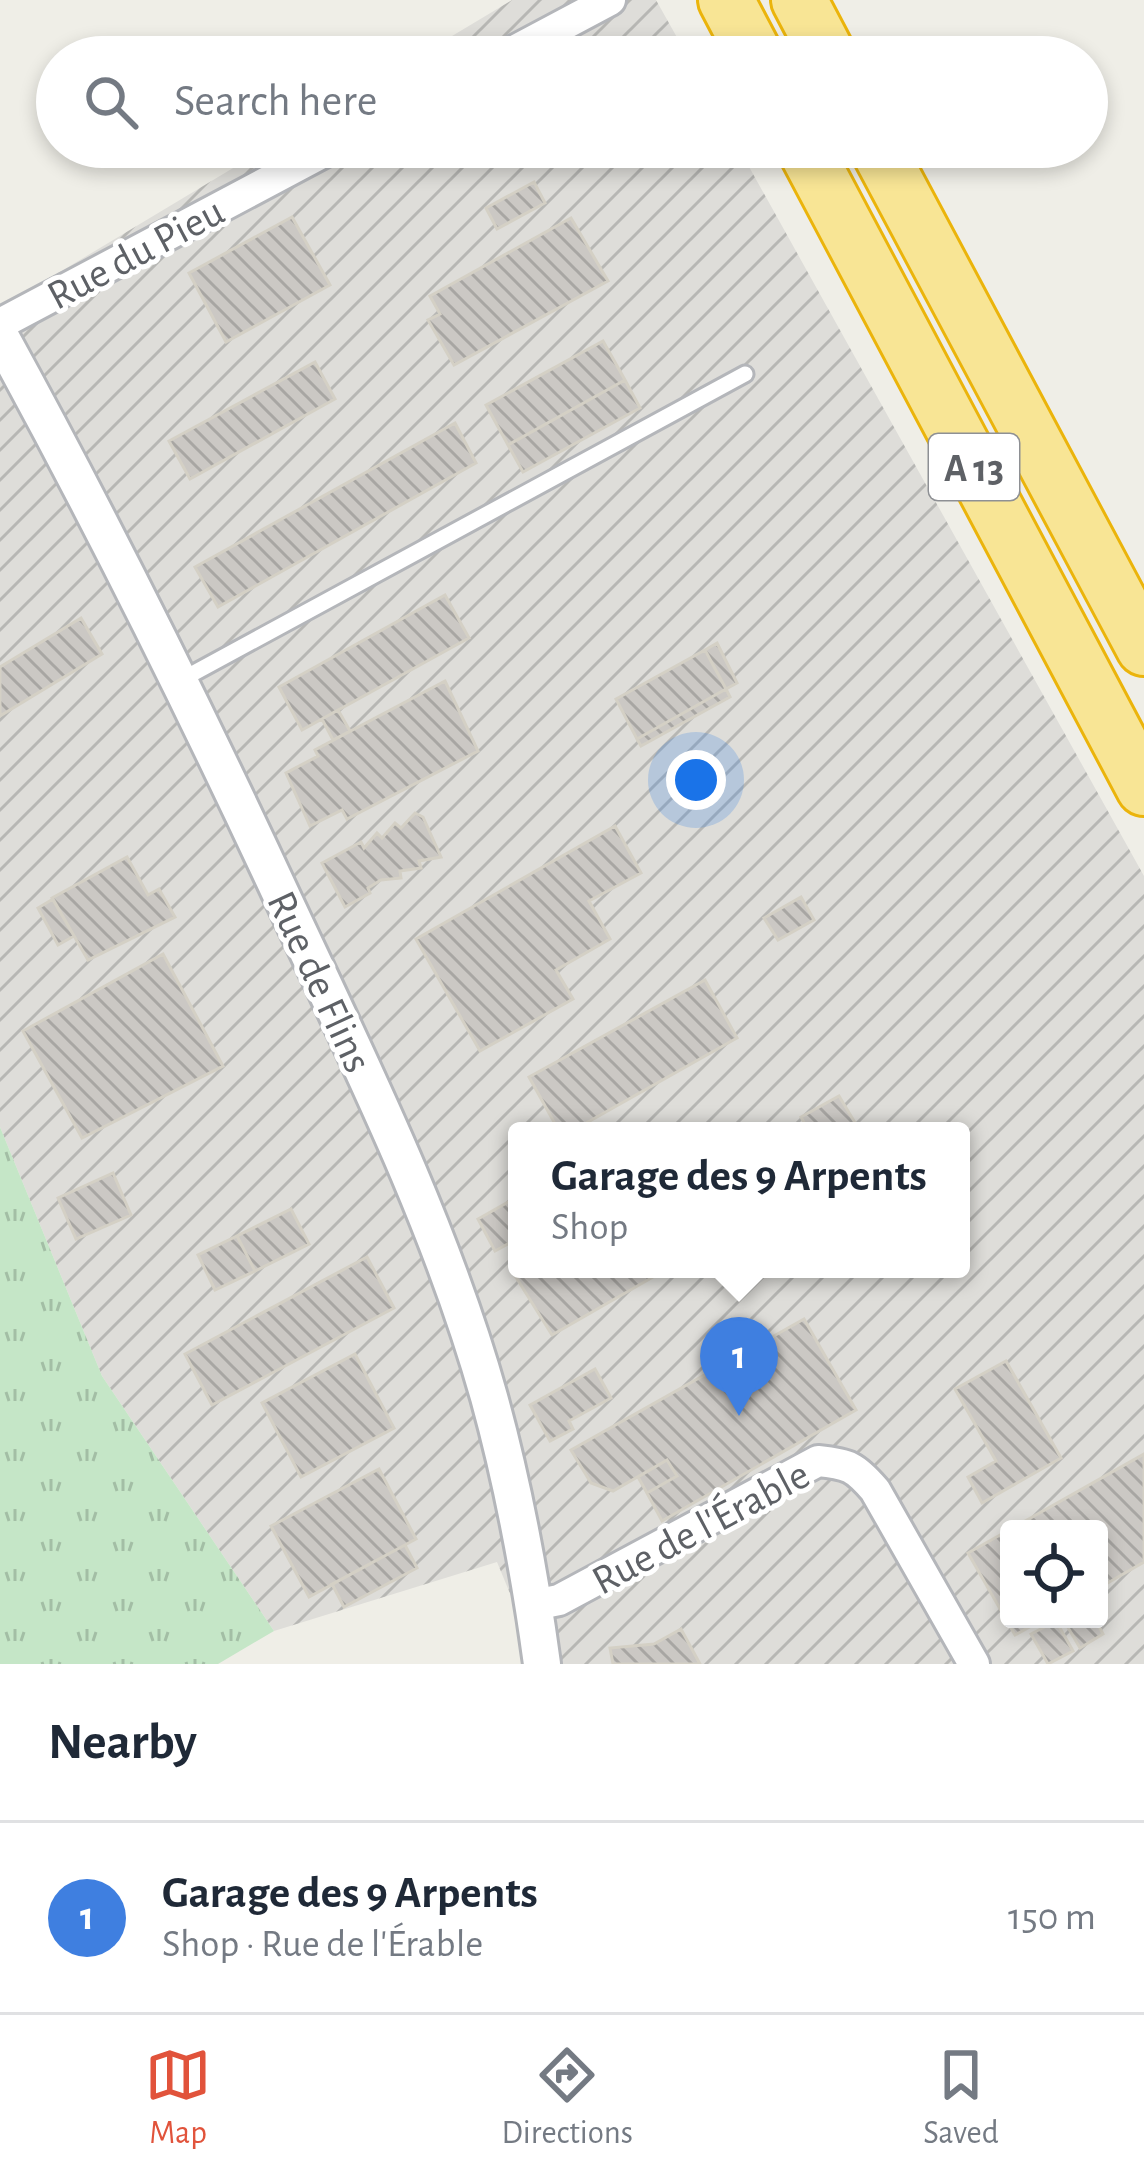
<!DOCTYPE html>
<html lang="en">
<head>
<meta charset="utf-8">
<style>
  :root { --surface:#fff; --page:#f2f2f3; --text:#1f2937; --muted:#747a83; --line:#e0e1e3; --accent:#e1533b }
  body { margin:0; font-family:"Alegreya Sans",sans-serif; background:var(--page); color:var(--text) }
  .controls { position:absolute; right:36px; bottom:36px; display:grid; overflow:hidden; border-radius:12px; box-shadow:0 6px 18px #0003 }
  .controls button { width:108px; height:108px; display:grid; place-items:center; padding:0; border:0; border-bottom:3px solid var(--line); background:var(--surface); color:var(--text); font:60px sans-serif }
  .you { position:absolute; left:696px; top:780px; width:42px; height:42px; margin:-30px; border:9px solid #fff; border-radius:50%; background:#1a73e8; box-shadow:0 0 0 18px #1a73e833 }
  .badge { display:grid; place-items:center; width:78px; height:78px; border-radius:50%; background:var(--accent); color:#fff; font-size:39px; font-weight:700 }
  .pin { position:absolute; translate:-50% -99px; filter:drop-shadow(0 3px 6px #0008) }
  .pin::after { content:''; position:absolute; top:63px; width:42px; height:36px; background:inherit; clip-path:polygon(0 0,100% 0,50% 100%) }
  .popup { position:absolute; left:508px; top:1122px; width:462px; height:156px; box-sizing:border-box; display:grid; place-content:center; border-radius:12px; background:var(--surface); filter:drop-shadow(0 3px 9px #0005); font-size:39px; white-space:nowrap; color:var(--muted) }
  .popup b { font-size:45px; color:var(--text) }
  .popup::after { content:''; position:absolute; left:50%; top:100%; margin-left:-24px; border:24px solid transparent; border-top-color:var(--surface) }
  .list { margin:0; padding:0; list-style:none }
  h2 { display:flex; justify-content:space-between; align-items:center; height:156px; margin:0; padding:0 48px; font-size:51px }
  h2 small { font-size:39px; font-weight:400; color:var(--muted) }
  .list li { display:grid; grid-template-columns:78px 1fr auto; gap:36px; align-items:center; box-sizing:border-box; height:192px; padding:0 48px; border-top:3px solid var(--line) }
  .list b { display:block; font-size:45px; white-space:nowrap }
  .list p { margin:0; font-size:39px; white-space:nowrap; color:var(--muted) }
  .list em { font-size:39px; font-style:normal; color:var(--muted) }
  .icon { flex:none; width:66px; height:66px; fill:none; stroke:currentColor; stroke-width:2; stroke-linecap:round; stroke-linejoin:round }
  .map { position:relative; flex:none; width:1144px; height:1664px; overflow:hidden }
  .search { position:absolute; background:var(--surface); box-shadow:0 6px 18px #0003; left:36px; right:36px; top:36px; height:132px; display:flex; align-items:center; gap:30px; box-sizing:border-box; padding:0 42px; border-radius:66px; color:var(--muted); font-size:45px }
  .sheet { height:348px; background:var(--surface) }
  nav { display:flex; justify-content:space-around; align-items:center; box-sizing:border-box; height:168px; border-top:3px solid var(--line); background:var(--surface); font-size:33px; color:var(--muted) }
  nav a { display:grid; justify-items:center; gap:6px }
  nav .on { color:var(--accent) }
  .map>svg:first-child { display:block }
</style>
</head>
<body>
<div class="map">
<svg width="1144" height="1664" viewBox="0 0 1144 1664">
  <defs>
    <pattern id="industrial-furrows" width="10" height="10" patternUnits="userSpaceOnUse" patternTransform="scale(3)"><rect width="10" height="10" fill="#deddd9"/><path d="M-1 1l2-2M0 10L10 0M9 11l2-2" fill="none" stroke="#b7b7b4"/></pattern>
    <pattern id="grass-tufts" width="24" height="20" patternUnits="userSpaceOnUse" patternTransform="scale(3)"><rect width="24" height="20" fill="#c5e6c7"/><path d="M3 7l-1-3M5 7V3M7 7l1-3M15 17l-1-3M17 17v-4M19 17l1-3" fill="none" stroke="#a3bea5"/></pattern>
    <pattern id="building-back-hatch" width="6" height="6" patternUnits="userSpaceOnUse" patternTransform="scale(3)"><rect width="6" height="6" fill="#cbc8c4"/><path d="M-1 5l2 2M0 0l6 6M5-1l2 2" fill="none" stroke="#a8a6a3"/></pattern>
  </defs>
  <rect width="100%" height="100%" fill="#efeee7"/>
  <path fill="url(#industrial-furrows)" fill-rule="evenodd" d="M512 0H656L688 57H417Z
    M268 147H738L1144 876V1664H539L497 1562 274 1631 102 1376 0 1127V308ZM517 1131H961V1269H517ZM1009 1529H1099V1619H1009Z"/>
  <path fill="url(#grass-tufts)" d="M0 1127 102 1376 274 1631 218 1664H0Z"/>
  <path fill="url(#building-back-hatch)" stroke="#d4d0c5" stroke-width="3" d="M534 182 545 203 497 229 486 208Z
    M292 217 330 285 226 342 189 273Z
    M571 218 608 281 454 365 428 320 440 314 430 296Z
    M603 341 625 380 508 445 486 405Z
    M315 362 335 399 190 479 169 441Z
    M625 380 640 408 523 472 508 445Z
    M455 423 476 463 218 607 195 567Z
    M445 595 469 638 302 730 279 687Z
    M81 618 102 654 0 716V667Z
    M717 643 737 683 726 689 705 650Z
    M705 650 726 689 637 739 616 699Z
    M445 681 478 751 347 819 342 810 310 826 286 773 318 756 315 750Z
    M726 689 730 697 641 746 637 739Z
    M338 710 350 731 333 740 322 719Z
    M415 813 423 817 441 857 419 861 421 868 400 871 401 878 381 880 368 888 370 893 345 907 322 863 361 842 364 848 377 833 382 838 395 823 401 828Z
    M615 826 641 873 589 901 610 939 556 970 573 999 480 1051 416 939Z
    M127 857 148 895 159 889 175 917 88 960 52 898Z
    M801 897 814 920 778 940 764 918Z
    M53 899 74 936 58 945 38 908Z
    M163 954 223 1066 82 1138 23 1031Z
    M705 980 737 1038 572 1131H559L529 1077Z
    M839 1096 860 1131H865H809L801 1117Z
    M113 1173 131 1215 76 1239 58 1198Z
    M517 1197V1239L495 1251 478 1219Z
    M291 1209 309 1244 255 1271 237 1236Z
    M237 1236 255 1271 215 1290 198 1255Z
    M367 1257 394 1308 212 1405 185 1354Z
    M522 1269H658L660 1273 552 1335 514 1274Z
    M804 1319 856 1410 662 1521 647 1493 677 1476 667 1460 613 1491 591 1483 571 1450Z
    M355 1354 394 1428 301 1477 262 1403Z
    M1006 1361 1061 1458 982 1503 968 1477 996 1461 955 1389Z
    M595 1369 611 1398 569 1421 573 1429 550 1441 530 1405Z
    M1144 1454V1562L1099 1588V1529H1011Z
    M667 1460 677 1476 647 1493 638 1477Z
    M379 1469 416 1539 309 1597 271 1526Z
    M1009 1530V1619H1044L1015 1635 968 1553Z
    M405 1545 417 1568 344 1607 332 1584Z
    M1063 1619H1095L1103 1634 1080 1648Z
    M1056 1621 1073 1651 1048 1664 1031 1634Z
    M681 1629 700 1664H613L610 1648 654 1644Z"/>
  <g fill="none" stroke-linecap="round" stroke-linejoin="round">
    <defs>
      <path id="service" d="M181 680 745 374"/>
      <path id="minor" d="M503 57 610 0
        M0 324 333 147
        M534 1605 559 1600 818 1461C849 1464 855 1467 875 1490L974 1664"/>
      <path id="tertiary" d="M0 336C102 522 196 711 285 903 360 1063 441 1226 489 1397 513 1484 530 1575 542 1664"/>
      <path id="motorway" d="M726 0 756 57
        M799 0 829 57
        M804 147 1144 788
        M877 147 1144 648"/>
    </defs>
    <use href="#service" stroke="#b4b6ba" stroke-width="21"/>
    <use href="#minor" stroke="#b4b6ba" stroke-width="36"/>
    <use href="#tertiary" stroke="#b4b6ba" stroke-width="42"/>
    <use href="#motorway" stroke="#ebb40b" stroke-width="60"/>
    <use href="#service" stroke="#fff" stroke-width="15"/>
    <use href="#minor" stroke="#fff" stroke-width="30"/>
    <use href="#tertiary" stroke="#fff" stroke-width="36"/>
    <use href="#motorway" stroke="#f8e595" stroke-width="54"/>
  </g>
  <g text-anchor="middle" stroke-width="10" stroke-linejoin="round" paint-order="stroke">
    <rect fill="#fff" stroke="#8e9094" stroke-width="3" x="929" y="434" width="90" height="66" rx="9"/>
    <g font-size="39" font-weight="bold" fill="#5e6166">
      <text x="974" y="481">A 13</text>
    </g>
    <g font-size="42" fill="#5e6166" stroke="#fff">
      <text transform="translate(135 252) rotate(-28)" y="15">Rue du Pieu</text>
      <text transform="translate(321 981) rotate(65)" y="15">Rue de Flins</text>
      <text transform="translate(700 1526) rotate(-28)" y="15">Rue de l'Érable</text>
    </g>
  </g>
</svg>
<div class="controls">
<button><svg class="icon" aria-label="locate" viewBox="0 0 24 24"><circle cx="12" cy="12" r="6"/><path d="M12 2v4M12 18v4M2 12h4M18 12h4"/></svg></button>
</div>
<div class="you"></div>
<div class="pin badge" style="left:739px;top:1416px;background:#3f7fe0">1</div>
<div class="popup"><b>Garage des 9 Arpents</b>Shop</div>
<div class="search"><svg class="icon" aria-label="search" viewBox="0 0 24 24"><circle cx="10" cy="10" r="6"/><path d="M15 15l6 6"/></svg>Search here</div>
</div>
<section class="sheet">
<h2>Nearby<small></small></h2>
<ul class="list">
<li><span class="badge" style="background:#3f7fe0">1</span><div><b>Garage des 9 Arpents</b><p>Shop · Rue de l'Érable</p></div><em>150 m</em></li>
</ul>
</section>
<nav>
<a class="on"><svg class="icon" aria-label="map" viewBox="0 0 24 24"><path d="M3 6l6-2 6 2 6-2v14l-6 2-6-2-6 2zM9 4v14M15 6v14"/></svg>Map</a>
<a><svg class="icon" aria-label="directions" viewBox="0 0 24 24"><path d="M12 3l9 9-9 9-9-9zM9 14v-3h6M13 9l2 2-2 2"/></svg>Directions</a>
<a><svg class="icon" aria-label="saved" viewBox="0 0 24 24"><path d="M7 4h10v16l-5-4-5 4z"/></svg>Saved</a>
</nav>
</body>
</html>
